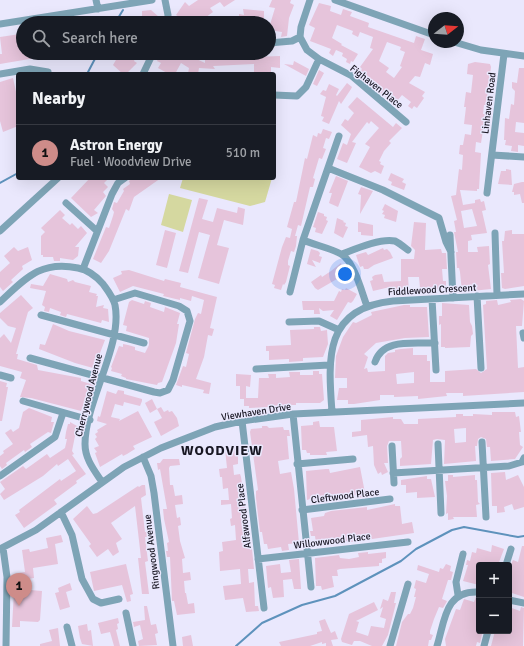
<!DOCTYPE html>
<html lang="en">
<head>
<meta charset="utf-8">
<style>
  :root { --surface:#171b24; --page:#242831; --text:#f1f3f6; --muted:#9ea1a6; --line:#363941; --accent:#ce8c89 }
  body { margin:0; font-family:Signika,sans-serif; background:var(--page); color:var(--text) }
  .controls { position:absolute; right:12px; bottom:12px; display:grid; overflow:hidden; border-radius:4px; box-shadow:0 4px 16px #0002 }
  .controls button { width:36px; height:36px; display:grid; place-items:center; padding:0; border:0; border-bottom:1px solid var(--line); background:var(--surface); color:var(--text); font:20px sans-serif }
  .compass { position:absolute; left:428px; top:12px; width:36px; height:36px; border-radius:50%; background:var(--surface); box-shadow:0 4px 16px #0002; rotate:73deg }
  .you { position:absolute; left:345px; top:274px; width:14px; height:14px; margin:-10px; border:3px solid #fff; border-radius:50%; background:#1a73e8; box-shadow:0 0 0 6px #1a73e833 }
  .badge { display:grid; place-items:center; width:26px; height:26px; border-radius:50%; background:var(--accent); color:#111; font-size:13px; font-weight:700 }
  .pin { position:absolute; translate:-50% -33px; filter:drop-shadow(0 1px 2px #0008) }
  .pin::after { content:''; position:absolute; top:21px; width:14px; height:12px; background:inherit; clip-path:polygon(0 0,100% 0,50% 100%) }
  .list { margin:0; padding:0; list-style:none }
  h2 { display:flex; justify-content:space-between; align-items:center; height:52px; margin:0; padding:0 16px; font-size:17px }
  h2 small { font-size:13px; font-weight:400; color:var(--muted) }
  .list li { display:grid; grid-template-columns:26px 1fr auto; gap:12px; align-items:center; box-sizing:border-box; height:56px; padding:0 16px; border-top:1px solid var(--line) }
  .list b { display:block; font-size:15px; white-space:nowrap }
  .list p { margin:0; font-size:13px; white-space:nowrap; color:var(--muted) }
  .list em { font-size:13px; font-style:normal; color:var(--muted) }
  .icon { flex:none; width:22px; height:22px; fill:none; stroke:currentColor; stroke-width:2; stroke-linecap:round; stroke-linejoin:round }
  .map { position:relative; flex:none; width:524px; height:646px; overflow:hidden }
  .search { position:absolute; background:var(--surface); box-shadow:0 4px 16px #0002; left:16px; top:16px; width:260px; height:44px; display:flex; align-items:center; gap:10px; box-sizing:border-box; padding:0 14px; border-radius:22px; color:var(--muted); font-size:15px }
  .panel { position:absolute; background:var(--surface); box-shadow:0 4px 16px #0002; left:16px; top:72px; width:260px; height:108px; border-radius:4px }
  .map>svg:first-child { display:block }
</style>
</head>
<body>
<div class="map">
<svg width="524" height="646" viewBox="0 0 524 646">
  <rect width="100%" height="100%" fill="#eae8fd"/>
  <path fill="#d5d8a0" d="M183 178H272L265 202 250 206 180 188Z
    M169 194 192 200 183 232 161 225Z"/>
  <g fill="none" stroke-linecap="round" stroke-linejoin="round">
    <path stroke="#5e92bc" stroke-width="2" d="M115 23 123 10
      M87 74 98 53
      M0 183 18 173
      M236 646 262 623 302 605 335 596 401 561 416 549 452 530 464 527 518 537 524 536"/>
  </g>
  <path fill="#e6c4db" fill-rule="evenodd" d="M198 0H235L224 7 220 2 210 8 213 12 198 23H188L176 15 185 2 189 6Z
    M272 0H291L290 3 294 5 289 18 287 36 281 37 282 32 275 31V29L269 28 275 8 269 7Z
    M319 3 331 6 330 11 341 15 343 9 352 12 350 16 369 23 368 27 414 43 416 36 425 39 421 50 433 54 430 65 425 63 420 77 415 76 409 83 425 92 422 96 424 98 417 108 414 106 412 109 408 106 411 102 402 95 397 101 390 95 388 99 379 92 382 87 360 71 362 69 360 67 373 49 370 48 373 37 360 32 358 37 352 34 353 31 337 25 332 38 342 44 341 45 358 54 353 62 351 61 350 64 346 62 347 59 342 56 343 53 336 50 333 56 329 53 331 49 310 41 315 28 309 25ZM387 42 401 47 400 50 405 52 400 66 402 67 394 78 386 72 389 68 379 61Z
    M243 9 264 11V23H239V14L244 15Z
    M151 10 159 17V20L162 23H144L145 19 142 18V11Z
    M20 34 23 53H53V55L0 64V54H2L0 37Z
    M120 53H137L134 61 137 63 126 74H123L113 65Z
    M161 53H178L187 58 188 55 205 63V54H211V56H239V53H251L252 57 280 56V68L271 67V74H254V64L213 66 215 69 199 68 198 74H188L189 68 181 63 175 74H169L158 68 161 63 157 61Z
    M294 61 309 69 306 76 284 64 293 65Z
    M475 62 490 64 491 67 486 105H484L483 114H485V118L481 143 476 142 475 152 481 153 479 189H477V191L460 190 463 205 475 203V200L480 199 481 202 484 201 486 210 482 211 487 233 471 235 472 240 468 241V252H478L477 247 489 246 490 264 488 265 491 289 462 292 460 272 459 268H457L456 252H458L454 232H456L454 221 457 220 451 196 456 195 459 169 462 170 463 155 459 154 460 145H463L465 134 471 135 472 125 464 124 466 107H464L466 92 471 93 473 75 467 74 468 64ZM472 209 477 226 464 228 461 211Z
    M519 68H524V123L516 122 515 132 524 133V146L518 145V152L511 151 512 146 505 145 506 140H504L505 118 509 119 511 104 514 105 515 91 512 88V82L517 83Z
    M319 70 324 73 317 86 313 84Z
    M13 78 18 101V126L3 132 0 121V82Z
    M347 83 352 87 351 89 341 104 339 101 329 124 322 121 324 117 321 116 326 97 320 94 323 90 326 91 329 84 339 89 336 95 337 96Z
    M357 97 393 127 396 123 402 128 389 141 391 143 384 151 379 161 381 162 380 164 384 166 381 174 375 171 371 173 359 167 370 147 365 144 379 128 371 121 369 124 367 122 352 142 356 143 347 163 337 159 343 143 347 145 351 134 341 125 345 119 348 121 354 113 348 107Z
    M323 129 332 132 329 139 326 138 323 148 326 149 322 159 319 158 313 178 315 179 313 187H310L301 226 298 225 295 236H297L296 246 294 252 291 251 288 261V265L290 266 286 282 284 285 283 284 281 290 274 288 275 285 272 284 282 247 286 237 290 238 292 229 287 227 294 202H296L305 158 307 159 313 135 317 137 318 133 321 134Z
    M506 169 511 170 512 185 498 184 501 171H506Z
    M391 173 404 179 402 182 406 184 404 190 391 185 392 182 388 180Z
    M336 176 348 181 338 207 329 203 332 193H329Z
    M90 178H109L104 183 108 187 103 192 106 196 94 210 98 213 91 217 71 198Z
    M133 178H161L134 197 129 211 126 209 109 251 101 263 93 259 106 227 109 228 113 216 114 212 112 209 114 202 117 203 124 191 123 189 130 184 129 181Z
    M522 182H524V203H522L520 194 514 195V192H512L514 184Z
    M361 187 373 191 360 214 361 195 358 194Z
    M199 198 208 200 202 219 213 222 217 208 237 213 238 207 245 209 243 225 224 220 217 245 229 248 219 284 198 278 210 235 199 232 188 273 179 271Z
    M385 204 398 211 396 222 384 218 385 215 382 214 384 211 382 210Z
    M60 210 65 215 62 218 70 225 72 223 78 229 81 226 87 233 75 247H79L78 256 73 260 60 258V261H54L53 257H43V255H41V236L45 232 41 228Z
    M318 212 324 214V216L327 217 326 220 328 221 322 234 315 232 316 228 313 227Z
    M337 218 344 221 343 222 346 223 345 226 348 227 343 238 334 233Z
    M358 222 373 225V236L361 235V232H358Z
    M414 222 426 223 425 250 441 249 442 253H446L447 269H442L443 281H446V289H430L431 294H424V290L420 288 419 277H408L409 292 391 294 390 287 373 291 370 281 373 280 372 277 375 275 382 274 384 282 401 281V259H414L415 250 411 246Z
    M165 230 176 233 167 268 156 265Z
    M512 230V234H524V286L505 289 502 288 501 273H504L502 241H504L505 231Z
    M14 247 18 251 28 247 32 260 22 266 23 269 11 280 13 282 3 291 0 287V272L10 263 4 256Z
    M383 248 384 250 387 249 390 252 393 258 374 265 368 269H364L363 266 360 267 356 255 366 252 368 255Z
    M311 249 318 251 320 253 319 256 322 257 320 263 312 260 316 267 307 264Z
    M341 263 342 266 345 265 349 272 318 290 315 288 311 282 321 275 322 277 331 271Z
    M129 270 164 281 165 279 181 283 180 287 217 297 210 328 214 329 212 336 208 335 204 357 196 379 211 383 209 394 203 393 204 390 182 385V387L176 385 183 366 186 367 189 354 186 353 195 319 198 313 201 314 204 300 192 296 191 301 180 298V300L163 296 164 294 133 286 120 292 113 278 122 274 121 271Z
    M50 274 67 279 68 282 73 280 75 282 91 286 89 292 97 294 96 296H98L96 307 104 305 103 308 108 309 109 322 102 320 101 323 67 314 66 317 60 315 61 312 50 308 49 312 44 311 45 307 42 305 46 291 30 288 31 284 43 286Z
    M346 288 357 294 353 301 351 303 348 302 337 320 330 316 334 310 323 311 319 308 320 314H314V310H303L302 301H334L339 291 341 292 342 289 345 290Z
    M21 295 33 308 28 312 21 336 16 354H18L17 359 37 365 38 370 81 378V381L94 385 85 409 82 408 81 411 31 398 20 397 26 380 20 378 22 372 0 366V338L4 334 11 343 16 328 8 326 0 318V313Z
    M521 299 524 301 522 326H516L518 368 524 367V392L463 396V393H446L447 396 418 399V396L394 397V395H380V400L354 404H348V400H337L339 388H347V378H335L336 356 343 337 353 322 356 323 372 315 371 312 404 305H410V307H427L429 337 405 338 376 343 364 354 368 357 364 369 367 368 368 372 385 371V356L388 353 395 352V350L401 349 413 348V355H427V361H430V382H445V371L476 369 481 373 487 369 483 305 486 304V301L497 300 498 305 511 302 510 300ZM414 372V383L397 384 396 374Z
    M132 300 144 304 145 301 151 303 150 307 164 312 165 307 180 313 177 324H179L176 343 162 382 158 383 157 385 126 379V378L121 376 122 374 111 371 112 368 111 367 119 346 123 347V344L128 345 135 347V350L145 353 149 345V338L126 331 127 326 123 325 129 302Z
    M442 303 469 305 470 322 472 326 473 334 471 336 470 347 445 348V347H441V324L439 325V316H442Z
    M53 324 69 331 105 340 95 366 94 365 93 368 75 363 39 349 40 344 45 345Z
    M314 327H320L321 331 327 330 328 344 323 357 303 358V361L289 362V359L269 360V351H266V346L291 345 290 330 314 329Z
    M313 371H319V374H322L324 400 320 403H296V405H286V407L280 408 269 409V407L249 408V406H244V399H240V386H236V374L251 375 250 387 246 386V398H258L259 378H269L268 374H276V378L290 377 289 372H300V375H313Z
    M0 381 7 383 6 387H8L2 421H0Z
    M118 390 124 391V394L142 399V401L140 406 124 402 123 406 115 404 111 417 120 419 119 421 138 411 152 437 133 446 135 449 127 454 123 456 122 454 100 467 95 453 97 452 94 448 99 446 95 439 97 437 95 434 98 432 97 430 107 424 97 421 98 416 100 417 107 391 116 394Z
    M152 399 157 409 161 407 164 412 168 410 169 412 172 411 177 418 179 426 161 436 154 422 162 418 157 409 150 413 145 403Z
    M29 408 52 417 51 422H54L51 433 48 432 30 444 32 447 25 452 24 450 6 463 7 465 2 469 0 466V456L4 453 3 451 13 444 5 433 11 429 13 432 19 428 23 412Z
    M492 412H515L516 417 519 416 521 432H519L520 445 523 447 515 459 491 461 490 447H487L486 439 481 437 478 439 477 446H475L476 461 444 464 445 440 437 439 433 440 431 464 400 466V459L402 457 401 441H389L387 446 388 463H384L388 472 382 475 381 472 378 474 374 465 373 446 368 447 367 435 352 437V432L361 431V420L393 417V419H401L404 424H418V419L456 417V414H463V416H473V414L492 415ZM466 428V442L455 443 454 429Z
    M319 421 320 427H334L337 451 326 452 327 455H310V453H307L306 450H302L301 426 313 425V422Z
    M70 422 77 426 72 451 74 454 72 455 86 474 76 481 77 483 54 500 57 504 24 528 15 515 20 512 19 510 60 479 61 481 76 471 68 459 58 466 57 464 43 476 4 500 0 494 5 489 0 482 23 466 26 469 47 454 50 458 65 448 67 439H65L66 432 68 424H70Z
    M262 426H267L269 428 283 427 284 430H289L290 436H287L289 459 278 461 280 474 291 472 294 489 299 543 288 544 289 550 282 551 281 547 268 549 267 544H264L262 532H260L256 498V491L258 490 250 432 251 429 262 428Z
    M231 446H237L238 447V464L233 465 234 475 240 474 241 477 246 513V532L250 550 252 549 254 569H248L249 583 254 582 255 606H258L259 611 246 612 243 598 225 600 223 586 241 584 240 569 220 571 219 552 223 551 222 542 236 540 235 525 231 526 230 519 232 518 231 504 221 505V500H229L228 488 223 489 222 477H220L219 469 227 468 225 449 231 448Z
    M163 459H179L180 465 170 466 169 468 170 485H173L175 496 182 495 183 504 175 505 177 518 180 517 181 525 178 526 180 541 185 558 182 559 183 573 190 572 191 580 184 581 185 593H186L188 604 194 603 195 613 177 615 174 601H172L170 557H167L166 551H168L167 543 169 542 164 519 163 509H167L160 469 158 470 157 463H160Z
    M360 467 365 493 362 494 363 497 356 498V495L311 502 310 499 307 500 306 471 326 469H329L330 473Z
    M505 472 506 480 518 475 524 487V507L514 510 512 504 504 507 505 512 497 513V506H492L491 473Z
    M448 475H453V477L475 475V480H477L478 502 480 504 476 505 477 517H453L454 519 448 520V513L446 514 447 496 445 481H448Z
    M427 476V479H431L435 497 417 498V492L406 493V485H401V480Z
    M142 485H145L146 495 141 498 145 532H148L149 537H145L148 561 145 562 149 594H142L138 558H141L135 506 111 523 122 539 116 543 119 552 113 556 108 549 97 557 89 546 91 544 73 519 87 506 93 514 97 513 138 486 139 487Z
    M395 504V506H400L402 524 412 522 414 533 351 542 349 541 316 544 315 536H311L310 531H313L311 518 324 516 325 513 331 511 367 507V510Z
    M61 535 63 542 55 544 58 564 33 568 34 578 19 580 18 573 25 572 22 550 29 549 30 552 48 548 46 538Z
    M492 545 504 549 498 565H479V585L463 581 468 565H466L467 560 470 561 472 552 476 553 477 548 491 552Z
    M522 546H524V597L509 592 511 574H509V569L513 560 518 562Z
    M368 552V554L386 552V558L382 559V563H379V566L340 569 337 570 338 576H332L334 587 322 590 321 586H316L315 558 339 555 340 558 349 559 359 557 358 553Z
    M299 559 301 589H294L292 579 283 580 284 597 273 598 271 587 268 588 266 566 280 564 281 573 291 572 289 560Z
    M126 564 133 594 130 595 131 601 127 602 122 585 94 591 90 572Z
    M446 564 451 566 450 571 453 572 451 580H448L442 599 447 601 446 603 443 608 439 607 434 619 430 631V634L433 635 431 640H429L428 646H396L402 622 408 614H410L413 608 416 597H414L416 589 414 588 416 580 426 583 429 574 417 570 418 565 439 572 440 568 443 569Z
    M70 583 72 590 66 592 70 607 60 610 55 593 59 592 58 588Z
    M30 590 42 591 40 620 38 622 20 621V627H12L14 591 30 592Z
    M391 592H396L394 603H396L388 635 382 646H372L360 641H354L352 645 342 642 341 639 349 614 374 602 378 610 356 621 359 622 356 632 368 636 371 626 384 628 386 619 380 617 383 607 380 609 383 599 388 601Z
    M476 597H479V633L482 634 480 643 477 642 476 646H446L445 639 456 609 460 610 464 599 474 602Z
    M144 606H147L151 625 156 624 158 633 155 634 157 645 139 646 138 641 143 639 140 625 134 627 133 622 145 620Z
    M509 607 520 611 521 607 524 608 523 646H491L495 631H509Z
    M118 618 119 623 117 624 118 629 116 630 120 646H114L110 632 101 634 98 623Z
    M325 619 331 633 335 631 338 639 331 640 333 646H326V643L322 644V642L310 646H281L279 642 317 634V632L322 631 319 621Z
    M87 624 88 631 91 630 93 646 82 644 80 638 78 626Z
    M58 628 60 646H40V644L52 641 49 630Z
    M191 635 193 646H183L182 637Z"/>
  <g fill="none" stroke-linecap="round" stroke-linejoin="round">
    <path stroke="#7ea4b6" stroke-width="7" d="M96 0 98 9
      M165 0 168 15 167 23
      M310 0 301 27 300 37 307 50 319 59 352 76 406 122
      M335 0 434 35
      M0 24 152 0
      M454 42 481 50 524 56
      M269 43 292 41 300 37
      M0 74 30 69 48 72
      M143 74 153 53
      M274 95 297 96 306 87 319 59
      M492 155 524 157
      M328 168 383 190 439 218 446 242 451 252
      M487 193 504 54
      M66 203 97 231
      M0 231 58 178
      M495 233 497 295
      M450 235 453 298
      M303 240C315 245 330 248 341 254 354 261 362 293 367 306
      M342 254C355 249 380 238 395 241 399 243 404 247 408 250
      M83 269 112 194 118 183 125 178
      M290 292 303 240 339 136
      M477 296 481 368
      M432 299 436 370
      M0 302C26 278 41 260 78 268 88 270 97 277 103 284 108 291 113 297 115 305 123 345 85 402 85 444 85 459 94 470 102 482
      M41 315 144 343
      M289 322 319 321 339 330
      M523 333 524 338
      M30 358 154 392 160 393 168 390 173 380 190 321 187 311 179 306 135 293 113 300
      M375 362C383 338 413 344 435 343
      M256 369 329 365
      M0 375 11 378
      M23 401 90 420
      M332 412C328 358 324 308 393 301L524 294
      M293 414 311 587
      M242 421 264 608
      M482 442 486 517
      M438 444 441 513
      M392 446 394 483
      M143 457 151 476 154 493 173 646
      M297 464 353 459
      M393 473 509 466 522 462 524 458
      M0 476 55 437 63 413
      M302 510 390 499
      M61 512 72 535 82 579 93 599 101 603 119 599
      M3 548 7 577 6 646
      M0 549 36 530 124 467 161 448 215 427 242 421 293 414 524 403
      M258 559 408 542
      M506 565 511 549
      M458 595 456 582 463 554
      M509 600 524 603
      M126 613 133 646
      M67 627 72 646
      M390 646 408 584
      M437 646C445 620 445 590 479 592
      M484 646 488 631"/>
  </g>
  <g text-anchor="middle" stroke-width="3" stroke-linejoin="round" paint-order="stroke">
    <g font-size="10" fill="#181622" stroke="#eae8fd">
      <text transform="translate(377 86) rotate(38)" y="4">Fighaven Place</text>
      <text transform="translate(488 103) rotate(-83)" y="4">Linhaven Road</text>
      <text transform="translate(432 289) rotate(-3)" y="4">Fiddlewood Crescent</text>
      <text transform="translate(88 395) rotate(-76)" y="4">Cherrywood Avenue</text>
      <text transform="translate(256 411) rotate(-9)" y="4">Viewhaven Drive</text>
      <text transform="translate(345 495) rotate(-7)" y="4">Cleftwood Place</text>
      <text transform="translate(243 516) rotate(-97)" y="4">Alfawood Place</text>
      <text transform="translate(332 540) rotate(-7)" y="4">Willowwood Place</text>
      <text transform="translate(151 552) rotate(-97)" y="4">Ringwood Avenue</text>
    </g>
    <g font-size="14" font-weight="bold" letter-spacing="1" fill="#181622" stroke="#eae8fd">
      <text x="222" y="455">WOODVIEW</text>
    </g>
  </g>
</svg>
<div class="controls">
<button>+</button>
<button>−</button>
</div>
<svg class="compass" viewBox="-18 -18 36 36"><path d="M0-13l5 13h-10z" fill="#e53935"/><path d="M0 13l5-13h-10z" fill="#9ea1a6"/></svg>
<div class="you"></div>
<div class="pin badge" style="left:19px;top:606px">1</div>
<div class="search"><svg class="icon" aria-label="search" viewBox="0 0 24 24"><circle cx="10" cy="10" r="6"/><path d="M15 15l6 6"/></svg>Search here</div>
<section class="panel">
<h2>Nearby<small></small></h2>
<ul class="list">
<li><span class="badge">1</span><div><b>Astron Energy</b><p>Fuel · Woodview Drive</p></div><em>510 m</em></li>
</ul>
</section>
</div>
</body>
</html>
